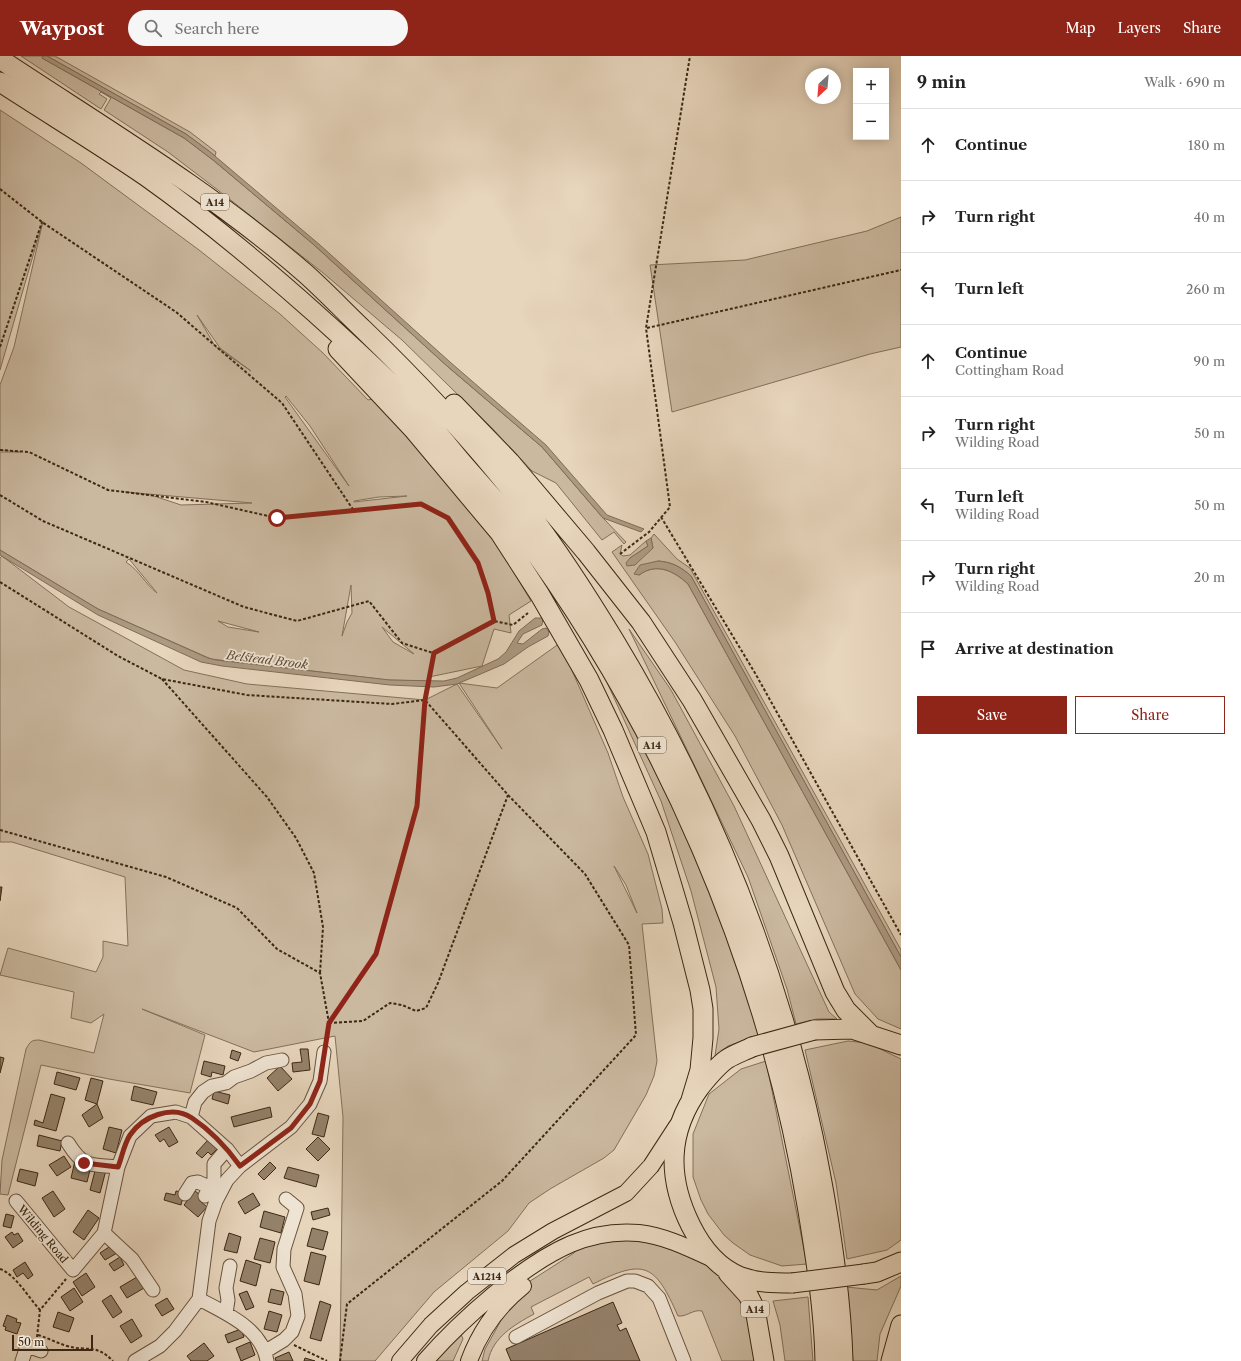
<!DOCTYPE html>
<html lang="en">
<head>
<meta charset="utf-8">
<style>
  :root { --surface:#fff; --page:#f6f6f6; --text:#222; --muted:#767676; --line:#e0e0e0; --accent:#8f2418 }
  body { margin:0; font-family:"Libre Caslon Text",serif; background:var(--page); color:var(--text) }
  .controls { position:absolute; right:12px; top:12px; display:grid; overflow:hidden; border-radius:0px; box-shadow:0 2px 10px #0003 }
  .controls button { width:36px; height:36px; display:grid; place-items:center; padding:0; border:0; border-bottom:1px solid var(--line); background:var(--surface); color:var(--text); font:20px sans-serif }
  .compass { position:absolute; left:805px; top:12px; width:36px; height:36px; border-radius:50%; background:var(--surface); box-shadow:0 2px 10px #0003; rotate:206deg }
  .scale { position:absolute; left:12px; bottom:10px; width:81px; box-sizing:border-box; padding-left:4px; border:2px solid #3c2814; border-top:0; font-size:11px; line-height:14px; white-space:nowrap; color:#3c2814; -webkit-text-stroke:3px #efe4d3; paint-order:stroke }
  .stop { position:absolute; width:12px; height:12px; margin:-9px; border:3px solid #8f2418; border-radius:50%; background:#fff }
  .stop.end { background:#8f2418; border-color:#fff; box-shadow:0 1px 4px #0008 }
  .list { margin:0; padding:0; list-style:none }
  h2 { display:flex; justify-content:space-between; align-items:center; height:52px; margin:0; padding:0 16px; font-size:17px }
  h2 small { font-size:13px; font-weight:400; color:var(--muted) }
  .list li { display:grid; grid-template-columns:26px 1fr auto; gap:12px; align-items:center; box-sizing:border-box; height:72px; padding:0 16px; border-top:1px solid var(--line) }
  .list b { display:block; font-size:15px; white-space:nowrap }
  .list p { margin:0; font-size:13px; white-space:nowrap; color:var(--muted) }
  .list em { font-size:13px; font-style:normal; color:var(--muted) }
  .actions { display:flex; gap:8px; padding:12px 16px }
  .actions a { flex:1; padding:9px 0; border:1px solid var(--accent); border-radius:0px; text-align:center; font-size:14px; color:var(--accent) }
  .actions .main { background:var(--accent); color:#fff }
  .icon { flex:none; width:22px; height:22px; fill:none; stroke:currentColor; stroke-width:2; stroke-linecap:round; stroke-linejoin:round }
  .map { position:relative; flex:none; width:901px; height:1305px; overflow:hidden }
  header { display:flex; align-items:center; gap:24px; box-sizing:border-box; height:56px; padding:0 20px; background:var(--accent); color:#fff }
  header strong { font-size:19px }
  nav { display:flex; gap:22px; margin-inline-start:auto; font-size:14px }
  .search { width:280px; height:36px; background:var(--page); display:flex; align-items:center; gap:10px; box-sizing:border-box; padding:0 14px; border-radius:22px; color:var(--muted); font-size:15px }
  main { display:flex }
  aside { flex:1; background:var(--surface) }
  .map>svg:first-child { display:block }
</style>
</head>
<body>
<header>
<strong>Waypost</strong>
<div class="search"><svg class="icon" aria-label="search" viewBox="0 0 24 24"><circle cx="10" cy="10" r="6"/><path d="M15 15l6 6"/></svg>Search here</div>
<nav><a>Map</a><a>Layers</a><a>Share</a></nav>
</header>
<main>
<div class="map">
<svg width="901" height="1305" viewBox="0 0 901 1305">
  <rect width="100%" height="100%" fill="#e7d5bc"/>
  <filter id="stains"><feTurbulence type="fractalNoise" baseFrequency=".005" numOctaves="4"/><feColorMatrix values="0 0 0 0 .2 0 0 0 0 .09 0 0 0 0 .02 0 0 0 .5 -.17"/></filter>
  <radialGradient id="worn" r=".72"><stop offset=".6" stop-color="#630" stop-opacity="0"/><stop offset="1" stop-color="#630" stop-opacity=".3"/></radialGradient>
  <path fill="#cab89f" stroke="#83705a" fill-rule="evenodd" d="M21 0H43L42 2 184 82 213 104 313 188 447 310 542 391 603 462 626 486 624 488 614 476 602 484 556 427 532 415 492 372 402 284 322 216 223 138 168 96 104 54 111 42 101 36 99 38 107 43 101 53Z
    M47 0H55L190 76 216 96 215 100 186 78Z
    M0 54 81 107 199 194 280 258 323 297 368 344 375 342 495 485 531 545 509 559 511 577 494 573 482 610 429 621 428 625 387 624 211 603 98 553 0 494V396H21L0 394V329L14 291 43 165 0 314ZM197 259 220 292 251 315 215 290ZM286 340 310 370 349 430 285 341ZM125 436 252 447 181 449 151 439ZM407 440 354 446V445L379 441ZM129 503 157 537C145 528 140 515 126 506ZM351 529 352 557 347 566 342 580ZM218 565 259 576 228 571ZM382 571 414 598 393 586Z
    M901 161V291L870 298 672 356 650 209 745 204 867 175Z
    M654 478 677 503 690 512 901 894V901L691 520C681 511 672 506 658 505L639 519C657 506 674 515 688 528L901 914V973L878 963 855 938 782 769 735 680 675 586 612 496 622 489 620 498 623 500 630 499 646 485 648 490 630 502 653 492 651 482Z
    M2 500 69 551 184 614 247 628 425 644 457 628 502 693 459 627 497 632 560 587 608 697 623 741 648 798 662 853 663 867 642 868 657 1005 654 1020 646 1039 614 1094 604 1102 550 1133 529 1147 508 1175 434 1236 375 1305H340L343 1061 335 980 254 996 142 953 205 979 190 1037 109 1023 41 1009 8 1139 0 1138 2 1104 26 993C30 986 31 984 39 984L94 997 104 958 91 967 71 962 74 936 0 919 8 892 96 916 103 901V885L128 890 125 821 12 786H0V502ZM614 810 626 829 637 857Z
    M629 573 671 634 734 750 829 956 837 963H817L796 968 787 933 748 821Z
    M600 611 622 647 705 819 760 979 728 990 715 1000 719 973 716 931 691 835 661 745Z
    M848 985 868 987 901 1003V1184L887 1194 847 1203 836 1127 805 994Z
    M766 1005 807 1208 782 1210 750 1199 733 1187 724 1179 708 1158 701 1144 693 1121V1078L709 1038 741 1013Z
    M627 1180 692 1197 737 1230 751 1267 757 1305H722L702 1255C693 1253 687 1261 678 1260 655 1208 645 1202 593 1228L589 1221 531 1251 534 1258C514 1269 493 1281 488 1305H482L485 1293 508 1252 527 1227 574 1197 580 1190Z
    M901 1220V1230L880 1278 877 1305H853L846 1231 877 1234Z
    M808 1241 813 1305H785L780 1269 773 1245Z
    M461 1278 463 1283 453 1305H429Z"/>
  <path fill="#ad9a83" stroke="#806c57" d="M43 0H47L186 78 209 95 320 189 450 306 546 389 607 459 644 473 641 476 603 462 542 391 447 310 313 188 213 104 184 82 42 2Z
    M651 482 653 492 635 509 627 510 626 507 630 502 648 490 646 485Z
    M0 494 98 553 208 602 216 604 390 624 444 625 457 622 498 603 506 596 519 575 535 562H543L542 569 523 578 517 587 523 588 542 573 546 572 549 576 548 580 528 591 504 608 457 628 434 631 390 629 222 610 201 606 98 559 0 499Z
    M658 505C672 506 681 511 691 520L901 901V914L688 528C674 515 657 506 639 519L634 518 640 509Z"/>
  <path fill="#95826b" stroke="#3c2814" d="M0 831H2L0 845Z
    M300 993H308L310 1014 293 1016 292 1007 302 1006Z
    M232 994 241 997 238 1005 230 1002Z
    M0 1001 4 1002 0 1017Z
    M204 1005 225 1010 223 1019 212 1016 211 1021 201 1018Z
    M280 1010 292 1023 278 1035 267 1022Z
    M57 1016 80 1022 76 1034 54 1028Z
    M91 1022 103 1025 97 1048 85 1044Z
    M134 1030 157 1036 153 1049 131 1044Z
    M214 1035 230 1039 228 1048 212 1043Z
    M51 1038 65 1042 56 1075 34 1069 35 1064 43 1067Z
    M97 1048 103 1062 89 1071 82 1059Z
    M270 1051 272 1061 234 1071 231 1061Z
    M318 1057 329 1060 324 1081 312 1078Z
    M109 1071 122 1074 116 1097 103 1093Z
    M169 1071 178 1086 169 1091 164 1083 160 1086 155 1079Z
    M39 1079 62 1085 60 1095 37 1090Z
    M318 1081 330 1093 318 1105 306 1093Z
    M208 1084 217 1093 211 1099 208 1096 202 1102 196 1097Z
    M64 1100 71 1111 57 1120 49 1109Z
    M75 1105 91 1110 87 1126 71 1122Z
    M270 1106 276 1112 264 1124 258 1118Z
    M96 1111 106 1114 100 1137 90 1134Z
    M288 1111 319 1119 316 1131 284 1122Z
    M20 1113 38 1117 35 1130 17 1125Z
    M53 1135 65 1153 54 1161 42 1142Z
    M176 1135 181 1136 183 1141 181 1149 164 1144 166 1137 175 1139Z
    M195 1135 203 1141 200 1145 207 1151 198 1161 184 1149Z
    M253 1137 260 1149 245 1158 238 1146Z
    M328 1152 330 1159 313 1164 311 1156Z
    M88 1154 99 1162 84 1184 73 1176Z
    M264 1155 285 1161 281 1177 260 1171Z
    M6 1158 14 1160 11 1172 3 1170Z
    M312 1172 328 1176 323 1194 307 1190Z
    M12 1176 14 1179 18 1177 23 1185 13 1192 5 1181Z
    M229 1177 241 1181 237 1197 224 1194Z
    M260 1182 275 1186 270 1207 254 1203Z
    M112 1189 117 1197 105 1204 100 1197Z
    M311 1196 326 1200 319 1229 304 1225Z
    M120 1201 124 1209 114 1215 109 1208Z
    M246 1204 261 1209 256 1230 240 1225Z
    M25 1206 33 1219 28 1223 23 1217 17 1221 13 1214Z
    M86 1217 95 1231 82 1240 73 1226Z
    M137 1221 144 1232 127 1242 120 1231Z
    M74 1232 83 1246 70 1255 61 1241Z
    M271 1233 284 1236 281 1249 268 1246Z
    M247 1235 254 1251 246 1254 239 1238Z
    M111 1239 122 1256 113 1262 102 1245Z
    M167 1242 174 1253 162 1260 155 1249Z
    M320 1245 331 1249 321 1285 310 1282Z
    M613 1246 622 1267 617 1269 620 1275 626 1272 640 1305H511L506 1293Z
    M269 1255 282 1259 277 1276 264 1273Z
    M58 1256 74 1262 69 1276 53 1271Z
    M7 1259 17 1263 16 1266 21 1267 17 1278 5 1274 6 1271 3 1270Z
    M132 1263 142 1280 131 1287 120 1270Z
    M241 1273 244 1281 228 1287 225 1279Z
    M250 1286 255 1299 241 1305 236 1292Z
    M204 1287 214 1300 207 1305H191L187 1300Z
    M289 1296 293 1305H276L275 1302Z
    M305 1302 315 1305H304Z"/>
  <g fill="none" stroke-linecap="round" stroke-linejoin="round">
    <defs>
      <path id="minor" d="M191 1061 195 1046 203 1036 212 1030 226 1027 234 1021 251 1015 266 1007 282 1004
        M68 1087C84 1113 91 1108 118 1111
        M185 1138 192 1127 198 1126 211 1132
        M205 1140 214 1124V1108L227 1093
        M16 1145 73 1214 104 1177 118 1111 130 1080 151 1060 176 1056 191 1061 227 1093 240 1110
        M104 1177 132 1203 153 1234
        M199 1243C225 1257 262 1272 267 1305
        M226 1257 228 1244 226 1232 230 1210
        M516 1281 598 1237 627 1225H635L648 1230 659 1242 684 1305
        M266 1295 284 1284 292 1276 298 1260 295 1238 283 1211 284 1193 297 1152 286 1143
        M22 1305 27 1290 41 1295
        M135 1305 160 1290 175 1275 199 1243 209 1165 216 1145 227 1124 240 1110 291 1071 310 1048 320 1025 324 996"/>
      <path id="major" d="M400 1305 431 1269 467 1236 514 1199 553 1175 626 1137 651 1110 677 1070
        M425 1305C460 1265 522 1209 571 1188 592 1179 616 1175 639 1177 665 1180 689 1192 713 1203
        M469 1305C480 1275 498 1250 523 1230"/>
      <path id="highway" d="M0 3C104 72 212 136 306 218 326 236 345 256 364 274 421 329 475 387 523 449 556 491 586 538 614 584 707 738 775 903 813 1080 828 1153 841 1230 843 1305
        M0 26C49 58 99 88 147 121 206 163 261 209 315 257 348 287 382 317 413 350 430 367 445 386 460 404 477 424 496 444 512 465 663 666 767 906 808 1155 816 1204 824 1255 825 1305
        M338 293 413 373 500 477 540 539 589 624 613 674 656 776 683 867 700 934 703 953V982L700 1014 691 1044
        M454 348 510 406 586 496 641 566 692 644 761 764 779 800 835 936 846 954 870 978
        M814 974 852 973 901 989
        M752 991C744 995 735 998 727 1003 717 1010 708 1021 700 1031 667 1076 667 1122 691 1170 702 1192 718 1212 741 1221 758 1227 775 1227 792 1227
        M728 1217 748 1239 755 1253 764 1305
        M864 1218 877 1216 901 1206
        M891 1305 901 1269"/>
    </defs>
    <use href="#minor" stroke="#67533e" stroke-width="15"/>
    <use href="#major" stroke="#3c2814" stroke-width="18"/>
    <use href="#highway" stroke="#3c2814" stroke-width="21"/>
    <path stroke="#3c2814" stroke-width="2" stroke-dasharray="3 2" stroke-linecap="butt" d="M0 133 42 166 176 256 282 347 354 455
      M647 272 901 214
      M0 291 42 166
      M0 394 29 396 108 434 206 446 277 462 421 448 449 462 478 507 488 537 494 565
      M0 439 43 465 244 551 297 565 369 545 402 587 433 597
      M661 461 755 617 901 879
      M620 498 649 476 670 451 646 272 690 0
      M0 526 118 600 162 623 247 639 392 648 425 644 508 739 585 818 629 889 636 979 502 1125 347 1248 340 1305
      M162 623 267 741 296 782 314 817 323 871 320 917
      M0 774 166 821 237 852 277 893 320 917 329 967 326 984
      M329 967 376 898 417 750 425 644 434 597 494 565 513 569 528 557
      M329 967 363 965 390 947 402 949 416 955 426 952 438 927 508 739
      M0 1213C16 1219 28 1241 40 1254
      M38 1279C48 1282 57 1287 67 1290 88 1296 95 1287 113 1305
      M37 1281 40 1254 66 1223
      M294 1289 327 1305"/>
    <use href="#minor" stroke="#efe4d3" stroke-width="13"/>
    <use href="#major" stroke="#e7d5bc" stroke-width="16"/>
    <use href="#highway" stroke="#e7d5bc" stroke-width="19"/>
    <defs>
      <path id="highway-bridge" d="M752 991 814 974
        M792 1227 864 1218"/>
    </defs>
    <use href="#highway-bridge" stroke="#3c2814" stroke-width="21" stroke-linecap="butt"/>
    <use href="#highway-bridge" stroke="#e7d5bc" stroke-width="19"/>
  </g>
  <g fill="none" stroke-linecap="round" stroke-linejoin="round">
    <path stroke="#8f2418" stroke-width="5" d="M84 1107 118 1111C122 1101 124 1088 130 1079 142 1061 172 1048 192 1062 210 1074 227 1092 240 1110L291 1072 310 1048 320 1025 329 967 376 898 417 750 425 644 434 597 494 565 488 537 478 507 448 462 421 448 277 462"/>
  </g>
  <g text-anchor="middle" stroke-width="3.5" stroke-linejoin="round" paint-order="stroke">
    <g fill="#efe4d3" stroke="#72604d" stroke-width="1">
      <rect x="201" y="138" width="28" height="16" rx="3"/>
      <rect x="638" y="681" width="28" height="16" rx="3"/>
      <rect x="468" y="1212" width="38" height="16" rx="3"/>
      <rect x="741" y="1245" width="28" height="16" rx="3"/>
    </g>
    <g font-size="10" font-weight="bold" fill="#3c2814">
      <text x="215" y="150">A14</text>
      <text x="652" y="693">A14</text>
      <text x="487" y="1224">A1214</text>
      <text x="755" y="1257">A14</text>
    </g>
    <g font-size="11" fill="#3c2814" stroke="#efe4d3">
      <text transform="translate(43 1178) rotate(50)" y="4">Wilding Road</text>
    </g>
    <g font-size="12" font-style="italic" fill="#5e4a35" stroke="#efe4d3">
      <text transform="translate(267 604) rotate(7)" y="4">Belstead Brook</text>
    </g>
  </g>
  <rect width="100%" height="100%" filter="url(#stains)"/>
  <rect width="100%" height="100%" fill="url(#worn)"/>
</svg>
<div class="controls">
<button>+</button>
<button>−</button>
</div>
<svg class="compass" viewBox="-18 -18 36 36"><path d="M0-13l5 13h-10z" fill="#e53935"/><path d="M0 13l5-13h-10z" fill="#767676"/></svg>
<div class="scale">50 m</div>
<div class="stop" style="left:277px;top:462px"></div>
<div class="stop end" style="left:84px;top:1107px"></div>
</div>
<aside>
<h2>9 min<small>Walk · 690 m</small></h2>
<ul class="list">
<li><svg class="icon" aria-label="ahead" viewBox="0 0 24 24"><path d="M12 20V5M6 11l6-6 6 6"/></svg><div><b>Continue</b></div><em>180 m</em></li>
<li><svg class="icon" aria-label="right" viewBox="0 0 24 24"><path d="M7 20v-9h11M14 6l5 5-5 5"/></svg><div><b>Turn right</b></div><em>40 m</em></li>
<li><svg class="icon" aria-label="left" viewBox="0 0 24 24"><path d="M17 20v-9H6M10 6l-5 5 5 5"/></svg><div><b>Turn left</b></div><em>260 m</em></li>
<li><svg class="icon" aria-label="ahead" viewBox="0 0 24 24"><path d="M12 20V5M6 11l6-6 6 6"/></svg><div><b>Continue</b><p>Cottingham Road</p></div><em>90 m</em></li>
<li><svg class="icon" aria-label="right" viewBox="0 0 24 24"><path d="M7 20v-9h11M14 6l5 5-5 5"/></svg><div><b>Turn right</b><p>Wilding Road</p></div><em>50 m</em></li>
<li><svg class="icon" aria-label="left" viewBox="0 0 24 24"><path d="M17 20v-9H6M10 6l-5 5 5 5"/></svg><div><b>Turn left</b><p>Wilding Road</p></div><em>50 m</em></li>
<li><svg class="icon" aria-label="right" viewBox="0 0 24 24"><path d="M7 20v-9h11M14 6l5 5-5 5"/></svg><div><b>Turn right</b><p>Wilding Road</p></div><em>20 m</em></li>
<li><svg class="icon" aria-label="arrive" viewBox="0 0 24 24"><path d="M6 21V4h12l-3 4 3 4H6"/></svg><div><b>Arrive at destination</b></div></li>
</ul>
<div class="actions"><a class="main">Save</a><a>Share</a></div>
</aside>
</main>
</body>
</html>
